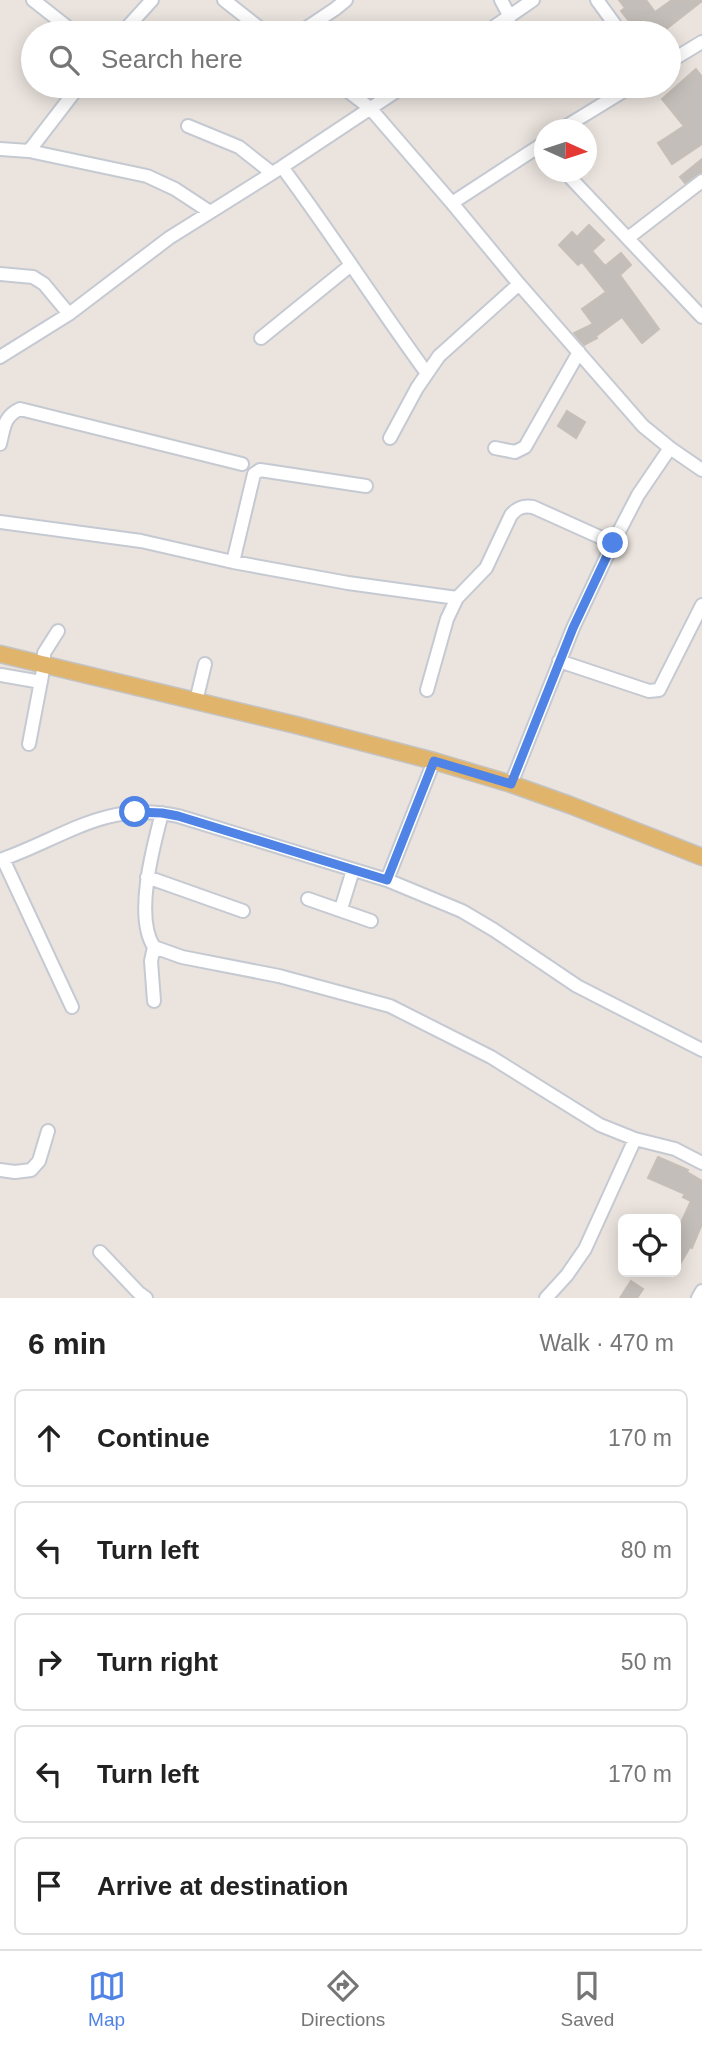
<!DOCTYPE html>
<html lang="en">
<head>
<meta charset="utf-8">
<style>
  :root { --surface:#fff; --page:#f2f2f2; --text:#222; --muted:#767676; --line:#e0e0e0; --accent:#4f83e6 }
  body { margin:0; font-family:Helvetica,sans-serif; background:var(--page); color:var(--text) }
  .controls { position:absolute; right:21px; bottom:21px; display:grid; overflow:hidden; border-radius:10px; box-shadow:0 4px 18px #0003 }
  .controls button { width:63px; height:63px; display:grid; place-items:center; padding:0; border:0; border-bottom:2px solid var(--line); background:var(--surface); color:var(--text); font:35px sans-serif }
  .compass { position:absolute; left:534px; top:119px; width:63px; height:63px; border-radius:50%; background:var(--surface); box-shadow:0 4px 18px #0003; rotate:93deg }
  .stop { position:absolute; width:21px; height:21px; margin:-16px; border:5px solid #4f83e6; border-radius:50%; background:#fff }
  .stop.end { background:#4f83e6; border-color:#fff; box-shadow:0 2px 7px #0008 }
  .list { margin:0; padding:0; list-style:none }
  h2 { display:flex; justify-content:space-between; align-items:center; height:91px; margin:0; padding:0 28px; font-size:30px }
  h2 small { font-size:23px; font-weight:400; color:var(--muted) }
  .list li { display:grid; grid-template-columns:46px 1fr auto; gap:21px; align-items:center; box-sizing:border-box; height:98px; margin:0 14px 14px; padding:0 14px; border:2px solid var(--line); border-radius:10px }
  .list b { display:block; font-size:26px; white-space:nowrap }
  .list em { font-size:23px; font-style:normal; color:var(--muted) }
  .icon { flex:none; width:38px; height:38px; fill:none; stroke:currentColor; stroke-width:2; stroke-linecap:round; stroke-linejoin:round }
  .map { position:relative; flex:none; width:702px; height:1298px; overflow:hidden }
  .search { position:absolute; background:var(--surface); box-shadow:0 4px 18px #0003; left:21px; right:21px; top:21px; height:77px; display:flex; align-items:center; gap:18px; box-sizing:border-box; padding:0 24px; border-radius:38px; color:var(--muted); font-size:26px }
  .sheet { height:651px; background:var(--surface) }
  nav { display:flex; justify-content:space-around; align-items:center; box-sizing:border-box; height:98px; border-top:2px solid var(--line); background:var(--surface); font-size:19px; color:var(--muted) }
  nav a { display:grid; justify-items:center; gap:4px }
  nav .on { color:var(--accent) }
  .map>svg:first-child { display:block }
</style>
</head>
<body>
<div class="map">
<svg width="702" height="1298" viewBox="0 0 702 1298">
  <rect width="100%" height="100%" fill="#eae3de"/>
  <path fill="#c3beb9" stroke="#c6beb7" stroke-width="2" d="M619 0H646L655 12 672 0 702 1 665 30 667 33H631L628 28 632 25 621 11 625 8Z
    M696 69 702 77V144L672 164 658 143 684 126 662 99Z
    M702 159V172L685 183 680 177Z
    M589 225 604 240 592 251 605 266 621 253 631 265 620 275 659 329 642 343 622 317 596 336 597 338 584 345 574 333 593 324 582 309 606 292 582 262 578 265 559 245 572 232 577 237Z
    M567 411 585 422 576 438 558 426Z
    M658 1157 688 1170 687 1172 702 1181V1224L692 1248 690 1247 676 1271V1234L691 1201 683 1197 685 1194 648 1178Z
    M631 1281 643 1289 637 1298H620Z"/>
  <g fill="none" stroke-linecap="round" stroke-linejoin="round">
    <defs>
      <path id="minor" d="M33 0 75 33
        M224 0 266 33
        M501 0 510 17
        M597 0 621 33
        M122 33 152 0
        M299 33 335 9 346 0
        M485 33 533 0
        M669 62 702 42
        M341 86 370 108 452 203 519 284 643 426 670 448 702 470
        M188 126 239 147 272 173
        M560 130 632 86
        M0 149 29 151 147 176 175 189 210 212
        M29 151 79 86
        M282 167C332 234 377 305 426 372
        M565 172 702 317
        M452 203 544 143
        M628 238 702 181
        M0 274 33 277 44 284 69 314
        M261 338 351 265
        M0 357 69 314 169 238 282 167 404 86
        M390 438 417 388 439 356 519 284
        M0 444C4 428 4 416 20 409L242 464
        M495 448 515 452 525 447 579 352
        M0 522 141 541 233 562 348 583 457 598
        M233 562 254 474 260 470 366 486
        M559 661 649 691 659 690 702 605
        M1 675 41 682
        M427 690 447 619 457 598 486 568 511 515C517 508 523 505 533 507L613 543
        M196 701 205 664
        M29 744 44 665V653L58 631
        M511 784 573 628 613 543 638 495 670 448
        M162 813C153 847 134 917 154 947L182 957 279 976 390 1006 491 1057 600 1125 635 1139 675 1149 702 1163
        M3 859 72 1007
        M0 860C64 838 105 800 178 816L387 880 462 911 494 930 577 986 702 1050
        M147 877 243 911
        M387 880 434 761
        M308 899 371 921
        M341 909 353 870
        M154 1001 151 961 154 947
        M0 1170 15 1172 31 1170 39 1161 48 1131
        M100 1252 139 1293 146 1298
        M546 1298 567 1275 585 1249 635 1139
        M698 1298 702 1291"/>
      <path id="major" d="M0 654 296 725 434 761 511 784 570 805 702 857"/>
    </defs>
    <use href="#minor" stroke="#c5cad2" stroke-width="16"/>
    <use href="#major" stroke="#c3c3c3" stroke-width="19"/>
    <use href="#minor" stroke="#fff" stroke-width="12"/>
    <use href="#major" stroke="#e1b46c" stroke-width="16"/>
  </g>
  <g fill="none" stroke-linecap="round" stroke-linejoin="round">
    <path stroke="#4f83e6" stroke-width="9" d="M135 812 162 813 178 816 387 880 434 761 511 784 573 628 613 543"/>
  </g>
</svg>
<div class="controls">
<button><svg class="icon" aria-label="locate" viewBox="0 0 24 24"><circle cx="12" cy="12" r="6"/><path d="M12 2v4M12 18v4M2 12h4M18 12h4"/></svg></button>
</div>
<svg class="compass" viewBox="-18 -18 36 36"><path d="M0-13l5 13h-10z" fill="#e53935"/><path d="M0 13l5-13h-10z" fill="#767676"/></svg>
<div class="stop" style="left:135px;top:812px"></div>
<div class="stop end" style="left:613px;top:543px"></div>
<div class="search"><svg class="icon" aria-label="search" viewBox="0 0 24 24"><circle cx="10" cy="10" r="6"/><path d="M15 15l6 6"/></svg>Search here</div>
</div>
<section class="sheet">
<h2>6 min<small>Walk · 470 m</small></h2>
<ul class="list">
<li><svg class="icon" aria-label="ahead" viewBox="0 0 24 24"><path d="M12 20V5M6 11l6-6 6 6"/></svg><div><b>Continue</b></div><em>170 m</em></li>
<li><svg class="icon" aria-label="left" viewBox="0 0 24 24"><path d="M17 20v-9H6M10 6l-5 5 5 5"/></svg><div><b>Turn left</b></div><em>80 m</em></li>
<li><svg class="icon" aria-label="right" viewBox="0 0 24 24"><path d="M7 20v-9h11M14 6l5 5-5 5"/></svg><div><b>Turn right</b></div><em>50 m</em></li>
<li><svg class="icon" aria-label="left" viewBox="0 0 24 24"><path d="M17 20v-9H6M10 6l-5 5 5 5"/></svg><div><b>Turn left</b></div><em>170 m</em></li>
<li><svg class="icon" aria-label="arrive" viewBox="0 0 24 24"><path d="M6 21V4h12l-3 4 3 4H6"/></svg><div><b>Arrive at destination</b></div></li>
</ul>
</section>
<nav>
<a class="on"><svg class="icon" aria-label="map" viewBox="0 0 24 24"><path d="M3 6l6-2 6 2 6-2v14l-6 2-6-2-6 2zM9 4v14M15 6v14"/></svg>Map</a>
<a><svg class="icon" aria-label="directions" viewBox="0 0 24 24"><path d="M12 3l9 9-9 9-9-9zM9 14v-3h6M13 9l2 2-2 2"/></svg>Directions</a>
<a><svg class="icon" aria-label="saved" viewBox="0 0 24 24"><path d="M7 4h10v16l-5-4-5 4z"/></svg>Saved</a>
</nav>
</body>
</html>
